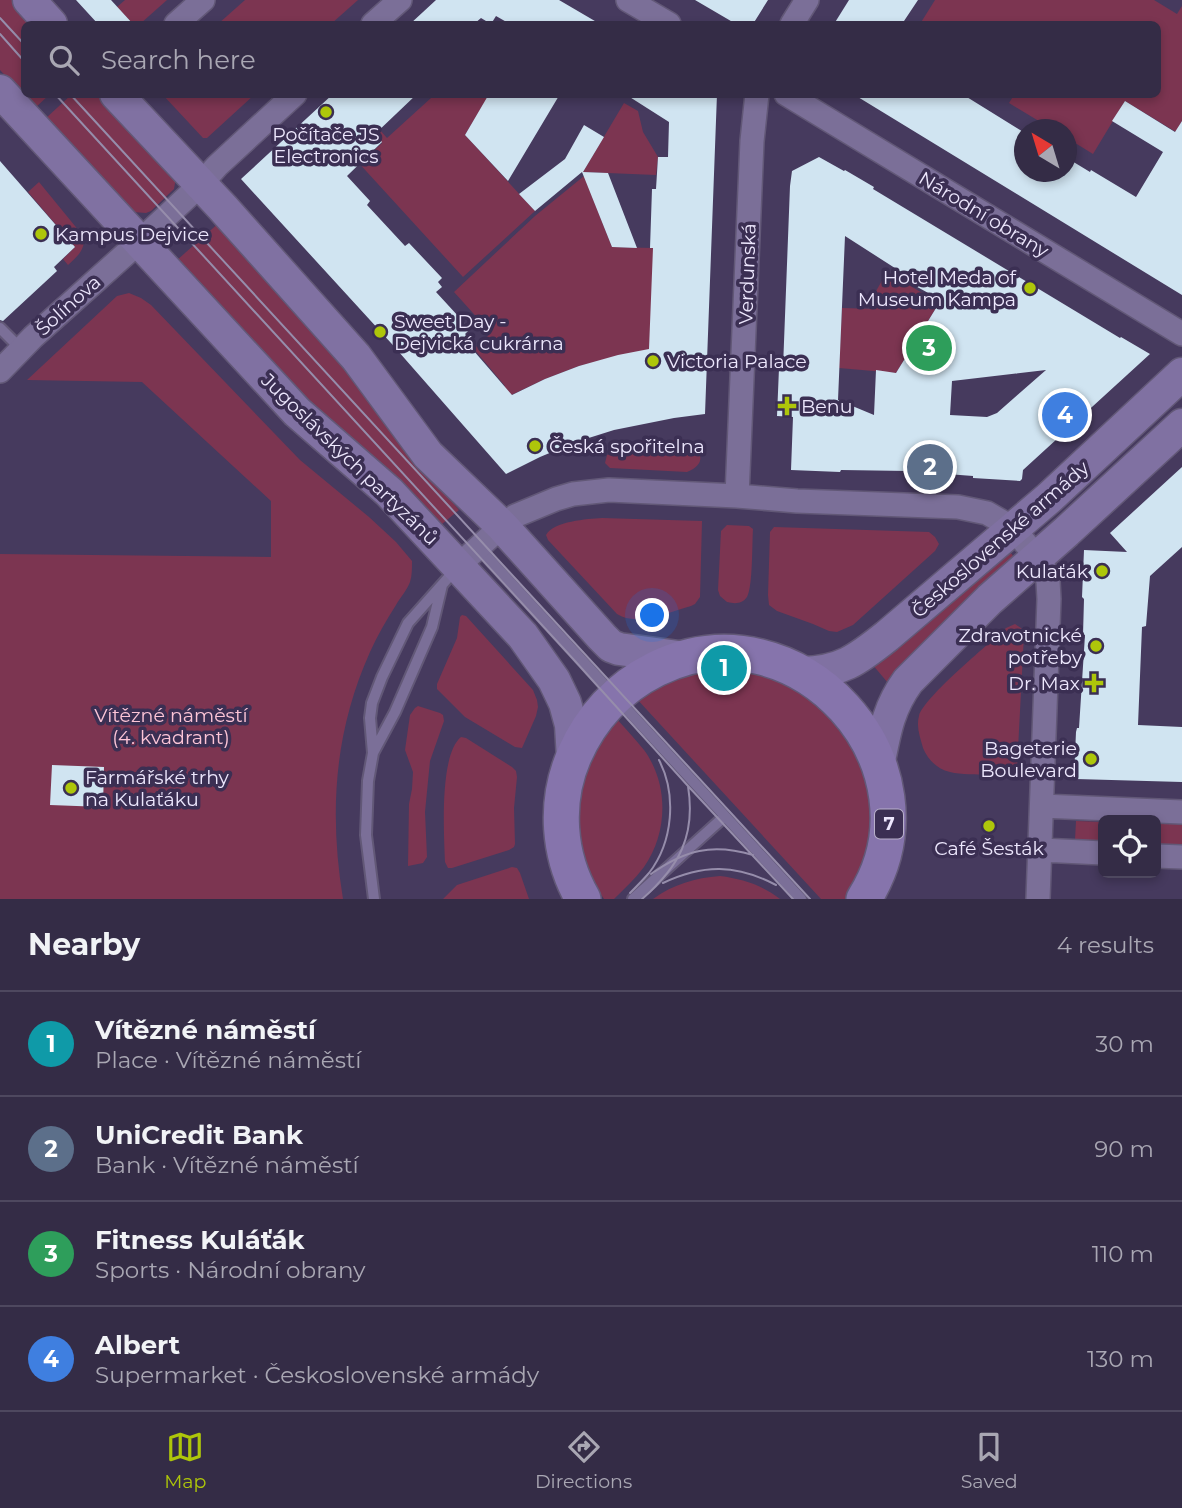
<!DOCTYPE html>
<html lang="en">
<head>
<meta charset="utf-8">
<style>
  :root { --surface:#342c46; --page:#3f3851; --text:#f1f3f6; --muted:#a9a7b3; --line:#4e485f; --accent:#aec60a }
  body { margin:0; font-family:Montserrat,sans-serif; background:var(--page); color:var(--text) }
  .controls { position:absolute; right:21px; bottom:21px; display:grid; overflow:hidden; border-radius:10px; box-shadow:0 4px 10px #0003 }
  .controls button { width:63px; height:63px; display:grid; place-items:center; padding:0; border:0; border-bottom:2px solid var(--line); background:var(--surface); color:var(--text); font:35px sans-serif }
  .compass { position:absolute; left:1014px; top:119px; width:63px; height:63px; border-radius:50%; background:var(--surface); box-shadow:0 4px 10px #0003; rotate:322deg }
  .you { position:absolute; left:653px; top:616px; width:24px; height:24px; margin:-18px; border:5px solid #fff; border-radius:50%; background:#1a73e8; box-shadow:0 0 0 10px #1a73e833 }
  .badge { display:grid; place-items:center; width:46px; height:46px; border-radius:50%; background:var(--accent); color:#fff; font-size:23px; font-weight:700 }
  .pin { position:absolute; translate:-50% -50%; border:4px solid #fff; box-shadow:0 2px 7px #0006 }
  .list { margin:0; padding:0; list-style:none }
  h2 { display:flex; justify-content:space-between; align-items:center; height:91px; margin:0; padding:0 28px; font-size:30px }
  h2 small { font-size:23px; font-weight:400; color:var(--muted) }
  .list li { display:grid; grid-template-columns:46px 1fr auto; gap:21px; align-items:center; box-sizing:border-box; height:105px; padding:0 28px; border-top:2px solid var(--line) }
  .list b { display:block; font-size:26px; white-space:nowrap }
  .list p { margin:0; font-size:23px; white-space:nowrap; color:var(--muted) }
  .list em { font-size:23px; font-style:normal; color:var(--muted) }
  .icon { flex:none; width:38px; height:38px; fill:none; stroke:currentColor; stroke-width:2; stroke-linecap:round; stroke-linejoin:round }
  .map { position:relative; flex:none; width:1182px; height:899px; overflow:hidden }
  .search { position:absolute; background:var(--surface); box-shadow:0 4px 10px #0003; left:21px; right:21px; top:21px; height:77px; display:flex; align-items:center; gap:18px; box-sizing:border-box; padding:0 24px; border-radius:10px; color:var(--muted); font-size:26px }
  .sheet { height:511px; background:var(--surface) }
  nav { display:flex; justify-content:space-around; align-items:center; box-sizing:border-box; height:98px; border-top:2px solid var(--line); background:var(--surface); font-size:19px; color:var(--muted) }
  nav a { display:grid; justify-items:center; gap:4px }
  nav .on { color:var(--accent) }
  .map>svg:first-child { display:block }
</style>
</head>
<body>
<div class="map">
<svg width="1182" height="899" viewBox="0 0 1182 899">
  <rect width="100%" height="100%" fill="#463a5e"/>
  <path fill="#7c3551" d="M0 0H15L38 24H24V94L49 95 35 108 0 70Z
    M125 0H167L140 24H133L117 7Z
    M245 0H358L331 24H218Z
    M935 0H1154L1177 14 1182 6V121L1176 132 1125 101 1093 154 1067 138 1066 130 1052 129 1009 103 1014 95 1158 94V24H920Z
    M71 95H102L176 177 174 189 151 211 146 213 133 212 45 119Z
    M163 95H254L207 138H203Z
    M428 95H489L465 135 535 211 463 277 356 160 369 155 382 143 372 131V121L387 138 431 98Z
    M624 103 638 111 643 132 658 157 656 175 583 172Z
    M584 176 612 247 653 248 660 347 579 366 545 379 503 399 498 393 505 386 474 349 491 333 454 292 535 216Z
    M39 182 84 237C85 250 77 257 68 265L63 259 75 247 28 192Z
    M221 221 342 357 433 479 459 510 442 524 403 484 320 416 176 261Z
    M887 272 939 303 896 373 839 368 842 308 876 309 872 298Z
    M129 293 141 298 151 305 300 460 369 517 396 542 412 561C412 568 412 576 410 582 407 590 400 598 396 605 386 621 377 636 370 652 334 732 329 813 343 899H0V554L271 557V501L142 382 27 380 117 296Z
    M680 439C699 444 711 463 687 472L610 468 605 463 607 455 644 445Z
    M602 518 702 521 700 597 695 604 691 606C670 612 636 627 617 614L548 540 546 535C554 521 587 519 602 518Z
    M727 525 749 526 753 529C752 542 753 587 747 597 742 604 735 604 727 602L720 596 718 590 721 531Z
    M774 527 929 532 935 537 939 544 935 551 853 625 837 632 829 631 813 624 777 611 769 605 768 595 770 532Z
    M1007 553H1011L1015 559 888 683 872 664Z
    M462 615 466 616 533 690 537 700 538 707 536 716 522 748 515 747 465 717 437 689V684L457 638 460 617Z
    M1015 624 1021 628 1024 634 1017 769 1012 774 1009 775C991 774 967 776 950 772 937 769 928 760 923 748 920 737 916 727 919 716 924 697 988 645 1006 628Z
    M711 668 756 671 777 679 819 703 858 756 872 803 870 844 853 887 845 899H821L636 698 652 687Z
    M418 706 440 713 443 715 444 721 430 761 425 812 427 857 423 863 408 866 409 804 412 789 413 772 405 750 410 715 415 708Z
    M615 717C625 728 635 739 644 750 669 784 668 833 644 867 635 879 624 889 614 899H604L592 881 582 854 577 815 582 773Z
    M461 737 466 738 512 767 516 771 517 777 514 808 515 844 514 847 509 850 452 868H448L445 862C444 834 439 755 461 737Z
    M1076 821 1103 822V841L1075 840Z
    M1156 823 1182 824V845L1156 844Z
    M512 867 517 868 520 873 529 899H443L457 885Z
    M720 876C743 879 762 885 780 899H653C674 884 695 878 720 876Z"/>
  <path fill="#d0e4f1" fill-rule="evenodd" d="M76 0H111L133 24H98Z
    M436 0H559L600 24H510L496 16 491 24 481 18 474 24H410Z
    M695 0H768L753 24H736Z
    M849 0H918L902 24H834Z
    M333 94H417L375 134 382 142 347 176 370 201 367 205 405 246 409 243 442 278 438 282 442 287 436 292 470 329 465 334 470 340 467 343 512 395 545 379 579 366 618 355 649 349 653 248H650L652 189H656L658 157H668L669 122 625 94H717L705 414 674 418 614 430 576 442 540 457 506 474 391 343 241 179Z
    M489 94H560L508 181 465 135Z
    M853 94H962L1025 133V172H1067V158L1090 172 1091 170 1136 197 1163 152 1112 121 1125 101 1175 132 1182 121V295Z
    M584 125 604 137 583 172 608 173 637 248 612 247 582 172 535 211 519 194 565 159Z
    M819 157 844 171 845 170 874 187 873 189 1120 338 1121 337 1150 354 1023 470 1022 479 1020 481 973 478V476L908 471 841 470 840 472 791 470 793 417 777 416 779 368H783L790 186 792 171ZM845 236 912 279 910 283 941 300 896 373 876 370 874 415 838 400ZM1046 370 997 413 987 417 950 415 952 381Z
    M0 161 75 247 54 267 57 271 3 321 0 320Z
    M1182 467V547L1150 576 1146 626 1142 627 1138 725 1182 727V782L1076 779 1074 777 1076 732 1077 728H1079L1085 635H1083L1084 599 1082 597 1084 550 1127 552 1110 533Z
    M52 765 104 767 103 807 50 805Z"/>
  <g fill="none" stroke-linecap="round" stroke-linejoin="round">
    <defs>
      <path id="service" d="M0 328 21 349
        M478 547 801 899
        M373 753 395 712 432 627 442 585
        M374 899 366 835 368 781 373 753 370 718 372 703 382 677 408 623 456 569
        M633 899 725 816"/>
      <path id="minor" d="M628 0 669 24
        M176 24 203 0
        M373 24 400 0
        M792 24 807 0
        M786 94 1182 334
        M0 371 33 337 139 242 201 184 217 166 295 94
        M737 496 752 141 757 94
        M459 565 502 526 515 516 556 499 573 494 609 490 737 496 797 501 958 507 987 513 1013 528 1043 565 1048 581 1049 599 1038 899
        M1042 806 1182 812
        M1041 850 1103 853
        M1156 856 1182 857"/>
      <path id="secondary" d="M29 0 51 24
        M0 91 297 412 389 492 523 636 554 680 565 703 571 725 573 759
        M116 94 223 208 356 357 428 455 502 526 602 637 611 646 619 649 686 658
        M802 673C841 672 857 660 887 636L1049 498 1182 374
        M879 761C885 730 889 707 908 681L990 599 1066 532 1182 425"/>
      <path id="primary" d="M583 899C558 856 554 802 574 756 591 717 618 688 656 669 797 599 948 766 864 899"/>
    </defs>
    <use href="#service" stroke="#625877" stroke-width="14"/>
    <use href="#minor" stroke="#625877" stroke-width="26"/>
    <use href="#secondary" stroke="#625877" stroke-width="35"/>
    <use href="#primary" stroke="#625877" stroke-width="38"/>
    <use href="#service" stroke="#7b6f98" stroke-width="10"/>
    <use href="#minor" stroke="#7b6f98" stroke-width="23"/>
    <use href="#secondary" stroke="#8071a2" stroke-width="32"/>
    <use href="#primary" stroke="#8674ac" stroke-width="35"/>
    <path stroke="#968dab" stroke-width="2" d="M0 18 24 44
      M0 34 24 61
      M55 94 575 661 688 786 793 899
      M70 94 810 899
      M651 874C685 850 712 843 753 855
      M663 883C703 864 736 864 776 885
      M630 893C636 887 643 880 649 873 673 842 677 795 659 760
      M642 899C679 867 696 836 688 786"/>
  </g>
  <g fill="#aec60a" stroke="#3b2f53" stroke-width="2.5">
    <circle cx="326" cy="112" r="7"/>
    <circle cx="41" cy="234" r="7"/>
    <circle cx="1030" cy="288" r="7"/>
    <circle cx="380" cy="332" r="7"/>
    <circle cx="653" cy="361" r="7"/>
    <path d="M783.5 395.5h7v7h7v7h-7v7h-7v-7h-7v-7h7z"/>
    <circle cx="535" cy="446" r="7"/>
    <circle cx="1102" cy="571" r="7"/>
    <circle cx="1096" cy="646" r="7"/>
    <path d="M1090.5 672.5h7v7h7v7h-7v7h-7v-7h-7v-7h7z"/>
    <circle cx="1091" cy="759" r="7"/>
    <circle cx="71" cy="788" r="7"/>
    <circle cx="989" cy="826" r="7"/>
  </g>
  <g text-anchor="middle" stroke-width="7" stroke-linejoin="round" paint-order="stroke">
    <rect fill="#3b2f53" stroke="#b8b0ca" stroke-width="2" x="875" y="809.5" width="28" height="29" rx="5"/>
    <g font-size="18" font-weight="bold" fill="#ede7fd">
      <text x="889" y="830">7</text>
    </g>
    <g font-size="19" fill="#ede7fd" stroke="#3b2f53" text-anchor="start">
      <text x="326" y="141" text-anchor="middle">Počítače JS<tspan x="326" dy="22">Electronics</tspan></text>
      <text x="55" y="241">Kampus Dejvice</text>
      <text x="1016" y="284" text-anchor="end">Hotel Meda of<tspan x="1016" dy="22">Museum Kampa</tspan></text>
      <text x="394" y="328">Sweet Day -<tspan x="394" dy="22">Dejvická cukrárna</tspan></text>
      <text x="667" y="368">Victoria Palace</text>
      <text x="801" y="413">Benu</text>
      <text x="549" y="453">Česká spořitelna</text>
      <text x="1088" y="578" text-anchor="end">Kulaťák</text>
      <text x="1082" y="642" text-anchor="end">Zdravotnické<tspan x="1082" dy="22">potřeby</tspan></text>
      <text x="1080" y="690" text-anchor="end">Dr. Max</text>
      <text x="1077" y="755" text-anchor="end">Bageterie<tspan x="1077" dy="22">Boulevard</tspan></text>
      <text x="85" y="784">Farmářské trhy<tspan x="85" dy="22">na Kulaťáku</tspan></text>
      <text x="989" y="855" text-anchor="middle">Café Šesták</text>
    </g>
    <g font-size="19" fill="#ede7fd" stroke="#3b2f53">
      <text transform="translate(984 214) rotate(31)" y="7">Národní obrany</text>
      <text transform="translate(747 274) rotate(-88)" y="7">Verdunská</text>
      <text transform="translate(68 305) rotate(-42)" y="7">Šolínova</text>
      <text transform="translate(350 459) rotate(44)" y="7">Jugoslávských partyzánů</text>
      <text transform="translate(1000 539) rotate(-41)" y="7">Československé armády</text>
    </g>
    <g font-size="19" fill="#fdc5d7" stroke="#3b2f53">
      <text x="171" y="722">Vítězné náměstí<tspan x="171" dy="22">(4. kvadrant)</tspan></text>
    </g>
  </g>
</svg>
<div class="controls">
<button><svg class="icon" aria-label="locate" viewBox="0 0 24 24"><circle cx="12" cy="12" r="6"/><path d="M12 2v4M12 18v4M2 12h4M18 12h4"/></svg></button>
</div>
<svg class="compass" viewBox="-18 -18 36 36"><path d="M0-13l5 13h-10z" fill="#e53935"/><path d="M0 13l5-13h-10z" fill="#a9a7b3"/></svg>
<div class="you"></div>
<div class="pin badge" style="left:724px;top:668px;background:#0f9aa8">1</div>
<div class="pin badge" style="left:930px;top:467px;background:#5c6f8a">2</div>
<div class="pin badge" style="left:929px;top:348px;background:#2e9e5b">3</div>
<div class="pin badge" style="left:1065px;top:415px;background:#3f7fe0">4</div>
<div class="search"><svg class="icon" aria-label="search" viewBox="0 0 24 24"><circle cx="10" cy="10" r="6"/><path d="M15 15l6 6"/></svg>Search here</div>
</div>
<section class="sheet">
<h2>Nearby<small>4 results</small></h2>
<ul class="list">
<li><span class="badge" style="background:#0f9aa8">1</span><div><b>Vítězné náměstí</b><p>Place · Vítězné náměstí</p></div><em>30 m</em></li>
<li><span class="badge" style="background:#5c6f8a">2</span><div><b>UniCredit Bank</b><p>Bank · Vítězné náměstí</p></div><em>90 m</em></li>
<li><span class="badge" style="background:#2e9e5b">3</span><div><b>Fitness Kuláťák</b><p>Sports · Národní obrany</p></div><em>110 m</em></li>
<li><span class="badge" style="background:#3f7fe0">4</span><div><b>Albert</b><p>Supermarket · Československé armády</p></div><em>130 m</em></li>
</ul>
</section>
<nav>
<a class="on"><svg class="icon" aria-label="map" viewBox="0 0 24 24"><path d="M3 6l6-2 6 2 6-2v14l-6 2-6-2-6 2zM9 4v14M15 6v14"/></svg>Map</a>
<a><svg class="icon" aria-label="directions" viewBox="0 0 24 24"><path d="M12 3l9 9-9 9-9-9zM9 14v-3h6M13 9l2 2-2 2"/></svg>Directions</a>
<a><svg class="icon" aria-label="saved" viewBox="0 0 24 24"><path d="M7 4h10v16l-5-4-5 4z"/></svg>Saved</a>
</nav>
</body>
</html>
